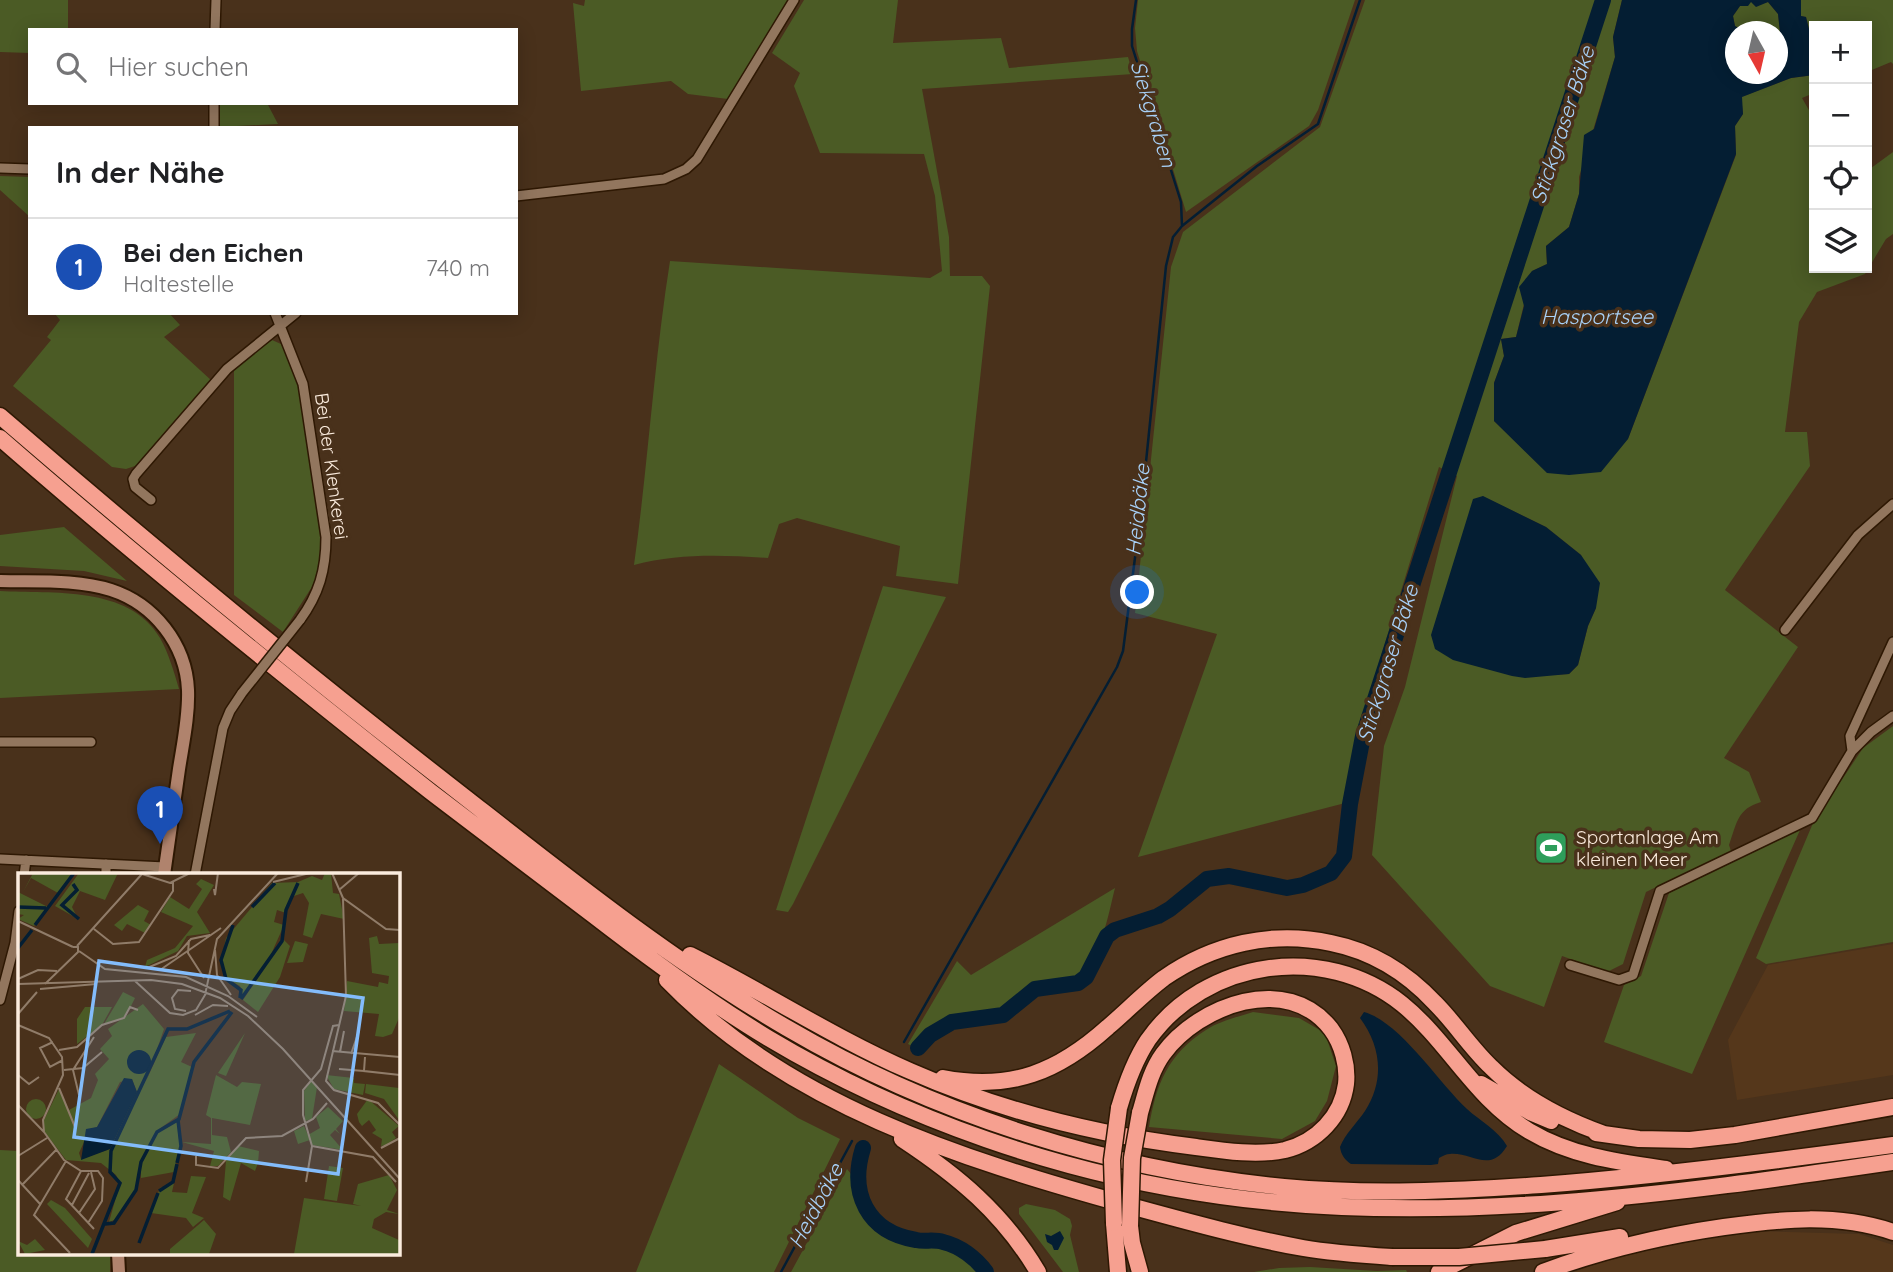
<!DOCTYPE html>
<html lang="de">
<head>
<meta charset="utf-8">
<style>
  :root { --surface:#fff; --page:#f6f6f6; --text:#202124; --muted:#757577; --line:#e0e0e0; --accent:#4d6785 }
  body { margin:0; font-family:Quicksand,sans-serif; background:var(--page); color:var(--text) }
  .controls { position:absolute; right:21px; top:21px; display:grid; overflow:hidden; border-radius:0px; box-shadow:0 4px 18px #0003 }
  .controls button { width:63px; height:63px; display:grid; place-items:center; padding:0; border:0; border-bottom:2px solid var(--line); background:var(--surface); color:var(--text); font:35px sans-serif }
  .compass { position:absolute; left:1725px; top:21px; width:63px; height:63px; border-radius:50%; background:var(--surface); box-shadow:0 4px 18px #0003; rotate:172deg }
  .you { position:absolute; left:1138px; top:593px; width:24px; height:24px; margin:-18px; border:5px solid #fff; border-radius:50%; background:#1a73e8; box-shadow:0 0 0 10px #1a73e833 }
  .badge { display:grid; place-items:center; width:46px; height:46px; border-radius:50%; background:var(--accent); color:#fff; font-size:23px; font-weight:700 }
  .pin { position:absolute; translate:-50% -58px; filter:drop-shadow(0 2px 4px #0008) }
  .pin::after { content:''; position:absolute; top:37px; width:24px; height:21px; background:inherit; clip-path:polygon(0 0,100% 0,50% 100%) }
  .list { margin:0; padding:0; list-style:none }
  h2 { display:flex; justify-content:space-between; align-items:center; height:91px; margin:0; padding:0 28px; font-size:30px }
  h2 small { font-size:23px; font-weight:400; color:var(--muted) }
  .list li { display:grid; grid-template-columns:46px 1fr auto; gap:21px; align-items:center; box-sizing:border-box; height:98px; padding:0 28px; border-top:2px solid var(--line) }
  .list b { display:block; font-size:26px; white-space:nowrap }
  .list p { margin:0; font-size:23px; white-space:nowrap; color:var(--muted) }
  .list em { font-size:23px; font-style:normal; color:var(--muted) }
  .icon { flex:none; width:38px; height:38px; fill:none; stroke:currentColor; stroke-width:2; stroke-linecap:round; stroke-linejoin:round }
  .map { position:relative; flex:none; width:1893px; height:1272px; overflow:hidden }
  .search { position:absolute; background:var(--surface); box-shadow:0 4px 18px #0003; left:28px; top:28px; width:490px; height:77px; display:flex; align-items:center; gap:18px; box-sizing:border-box; padding:0 24px; border-radius:0px; color:var(--muted); font-size:26px }
  .panel { position:absolute; background:var(--surface); box-shadow:0 4px 18px #0003; left:28px; top:126px; width:490px; height:189px; border-radius:0px }
  .map>svg:first-child { display:block }
</style>
</head>
<body>
<div class="map">
<svg width="1893" height="1272" viewBox="0 0 1893 1272">
  <rect width="100%" height="100%" fill="#49311b"/>
  <path fill="#55371b" d="M1893 944V1075L1737 1100 1728 1040 1768 965Z
    M1750 1231 1859 1234 1893 1245V1272H1574L1631 1251Z"/>
  <path fill="#4b5b25" fill-rule="evenodd" d="M0 0H68V30H30V53L0 52Z
    M585 0H789L728 99 688 94 671 81 581 91 573 3 584 6Z
    M804 0H898L893 43 1001 38 1009 68 1128 57 1133 74 922 89 949 237 950 276H982L990 286 958 584 896 576 900 546 797 518 779 524 768 558C723 555 679 553 634 565 648 464 654 362 670 261L930 278 942 271 935 196 924 154 820 153 794 86 800 73 772 53Z
    M1138 0H1355L1318 110 1309 126 1186 212 1137 51 1135 28Z
    M1365 0H1598L1503 281 1580 94 1610 0H1622L1613 37 1615 57 1579 177V194L1569 227 1546 246 1547 264 1532 271 1516 337 1501 339 1504 356 1494 383V421L1548 473 1628 439 1736 155 1735 126 1743 114 1741 97 1791 78 1814 75V93L1802 98 1814 119V268H1867V171L1893 152V234L1886 239 1865 274 1817 292 1799 322 1785 432H1807L1810 466 1725 590 1798 647 1724 758 1749 772 1761 802C1737 809 1737 823 1729 845L1731 851 1646 892 1623 964 1607 972 1562 956 1544 1007 1490 986 1372 855 1384 746 1405 687 1457 476 1439 467 1355 741 1349 802 1138 857 1217 634 1135 613 1171 267 1183 232 1320 127ZM1482 496 1546 527 1581 555 1596 608 1588 626 1578 665 1569 674 1547 675Z
    M1801 0H1893V64L1891 62 1867 72V26H1814V49L1806 17 1801 16Z
    M1751 1 1760 4 1768 2 1778 14 1780 32 1744 31 1735 26 1733 16 1740 6Z
    M218 103H267L278 124 218 127Z
    M0 176 30 177V217L0 190Z
    M54 313H169L180 325 164 337 212 381 138 465 126 469 112 467 13 386 51 340 47 337 60 320Z
    M272 340 281 344 298 378 321 530 322 555 317 579 283 632 234 595V367Z
    M64 527 127 581 84 571 0 566V535Z
    M883 586 946 597 793 904 788 912 776 910Z
    M0 591C52 594 129 585 160 638 169 654 174 672 179 689L0 698Z
    M1893 726V942L1766 964 1756 958 1813 823 1863 748Z
    M1800 830 1692 1074 1604 1042 1624 985 1641 976 1669 893Z
    M1115 888C1108 916 1102 952 1082 974 1072 985 1055 981 1041 985 1024 989 1015 1003 1000 1010 988 1016 975 1011 962 1013 945 1016 924 1033 914 1047L908 1044 957 961 971 975Z
    M1253 1012 1299 1018 1325 1033 1336 1066 1327 1101 1315 1121 1282 1139 1149 1127C1156 1084 1168 1054 1206 1030 1219 1021 1238 1017 1253 1012Z
    M719 1064 798 1118 840 1139 774 1272H636Z
    M0 1150 19 1151V1253H111L110 1272H0Z
    M847 1169C864 1187 854 1219 880 1234 887 1238 898 1239 906 1241 937 1245 956 1247 977 1272H791Z
    M1026 1204 1055 1210 1070 1219 1072 1226 1070 1235 1079 1272H1063L1019 1214V1208Z
    M1310 1267 1377 1271 1406 1270 1407 1272H1254L1279 1268Z"/>
  <path fill="#041e33" fill-rule="evenodd" d="M1622 0H1801V16L1806 17 1814 49V75L1791 78 1742 97 1743 114 1735 126 1736 154 1628 439 1601 472 1569 475 1547 473 1494 421V383L1504 356 1501 339 1516 337 1524 306 1519 287 1532 271 1547 264 1546 246 1569 227 1579 194 1584 135 1594 129 1615 57 1613 37ZM1751 2 1756 7 1768 2 1778 14 1780 32 1778 33V74H1736V32L1744 31 1735 26 1733 16 1740 6H1748Z
    M1483 496 1546 527 1581 555 1600 583 1596 608 1588 626 1578 665 1569 674 1525 678 1512 676 1453 660 1435 649 1431 635 1473 499Z
    M1364 1012C1400 1022 1439 1083 1467 1109 1480 1121 1498 1130 1507 1146 1490 1174 1472 1152 1450 1154 1446 1154 1443 1156 1439 1158L1438 1164 1431 1165 1351 1164C1345 1160 1341 1155 1340 1147 1345 1134 1357 1123 1365 1111 1385 1080 1381 1046 1360 1018Z
    M1060 1231 1064 1238 1058 1250H1054L1052 1245 1047 1242 1045 1234 1051 1236Z"/>
  <g fill="none" stroke-linecap="round" stroke-linejoin="round">
    <path stroke="#041e33" stroke-width="2.5" d="M1136 0 1132 29V46L1181 202 1182 226
      M904 1042 1117 667 1123 651 1141 511 1166 266 1173 237 1182 226 1257 166 1318 124 1360 0
      M781 1272 852 1141"/>
    <path stroke="#041e33" stroke-width="16" d="M918 1048 930 1035 952 1022 1003 1015 1035 989 1078 983 1086 977 1107 936 1115 930 1158 916 1170 909 1207 879 1229 876 1287 888 1303 885 1331 873 1344 856 1350 804 1363 736 1603 0
      M863 1148C849 1193 867 1232 916 1240 925 1242 934 1239 943 1242 960 1246 976 1258 986 1272"/>
    <defs>
      <path id="street" d="M215 30 216 0
        M214 128V103
        M0 168 30 169
        M516 196 664 179 686 169 697 159 794 0
        M275 313 303 384 326 537C326 570 319 594 300 620
        M151 500 135 487 133 479 136 474 227 369 296 313
        M1785 630 1858 535 1893 504
        M0 742H91
        M1852 751 1850 736 1893 642
        M0 859 165 867
        M24 875 26 860
        M106 875V864
        M195 875 223 728 230 711 242 693
        M1570 965 1619 980 1633 975 1660 891 1812 818 1852 751 1871 732 1893 716
        M0 1000 15 943 19 911"/>
      <path id="secondary" d="M0 581C36 582 77 579 111 590 154 604 186 644 188 690 189 716 183 743 179 769 174 804 169 840 164 875
        M118 1253 119 1272"/>
      <path id="highway" d="M0 416C146 542 295 665 448 784 557 869 667 958 787 1028 937 1116 1111 1170 1284 1187 1369 1195 1456 1191 1541 1185 1659 1176 1776 1161 1893 1145
        M0 438C140 560 285 677 431 792 485 833 539 874 593 915 650 959 707 1001 768 1038 905 1120 1063 1174 1221 1196 1440 1227 1675 1194 1893 1162
        M690 955C764 992 834 1038 910 1071 1001 1111 1097 1135 1196 1147 1224 1151 1257 1156 1285 1150 1317 1142 1342 1116 1346 1084 1348 1065 1342 1044 1331 1029 1287 972 1199 1005 1163 1054 1150 1072 1146 1093 1140 1113
        M667 980C787 1104 961 1159 1123 1204 1182 1220 1242 1237 1303 1248 1332 1253 1362 1255 1392 1257
        M943 1078C1011 1091 1058 1072 1108 1027 1127 1011 1144 993 1164 978 1213 944 1272 930 1331 943 1371 951 1407 973 1435 1003 1455 1023 1470 1047 1491 1067 1523 1099 1562 1119 1604 1134
        M1481 1084 1532 1113 1551 1121
        M1119 1108C1126 1084 1134 1061 1148 1040 1205 959 1324 942 1402 1004 1449 1042 1474 1098 1529 1131 1571 1156 1618 1162 1666 1169
        M1596 1133 1639 1139 1690 1140 1735 1135 1893 1107
        M902 1139C958 1176 1003 1213 1038 1272
        M1114 1223 1118 1272
        M1130 1226 1132 1243 1140 1272
        M1545 1249 1620 1237
        M1439 1272 1516 1233 1617 1202
        M1543 1272C1602 1250 1661 1236 1724 1227 1782 1219 1837 1213 1893 1232"/>
    </defs>
    <use href="#street" stroke="#2e1803" stroke-width="12"/>
    <use href="#secondary" stroke="#2e1803" stroke-width="16"/>
    <use href="#highway" stroke="#2e1803" stroke-width="19"/>
    <use href="#street" stroke="#92765e" stroke-width="9"/>
    <use href="#secondary" stroke="#b0836d" stroke-width="12"/>
    <use href="#highway" stroke="#f6a090" stroke-width="16"/>
    <defs>
      <path id="street-bridge" d="M242 693 300 620"/>
      <path id="highway-bridge" d="M1114 1223 1112 1160 1119 1108
        M1130 1226 1132 1158 1140 1113
        M1392 1257H1459L1545 1249"/>
    </defs>
    <use href="#street-bridge" stroke="#2e1803" stroke-width="12" stroke-linecap="butt"/>
    <use href="#highway-bridge" stroke="#2e1803" stroke-width="19" stroke-linecap="butt"/>
    <use href="#street-bridge" stroke="#92765e" stroke-width="9"/>
    <use href="#highway-bridge" stroke="#f6a090" stroke-width="16"/>
  </g>
  <defs>
    <symbol id="stadium-square" viewBox="-11 -11 22 22"><rect x="-9" y="-9" width="18" height="18" rx="4" fill="#2e9e5b" stroke="#49311b"/><path d="M0-5a6.5 5 0 1 0 0 10a6.5 5 0 1 0 0-10ZM-3.5-1.8h7v3.6h-7Z" fill="#fff"/></symbol>
  </defs>
  <g fill-rule="evenodd">
    <use href="#stadium-square" x="1532" y="829" width="38" height="38"/>
  </g>
  <g text-anchor="middle" stroke-width="7" stroke-linejoin="round" paint-order="stroke">
    <g font-size="19" fill="#fbecde" stroke="#49311b">
      <text transform="translate(332 466) rotate(82)" y="7">Bei der Klenkerei</text>
    </g>
    <g font-size="19" fill="#fbecde" stroke="#49311b" text-anchor="start">
      <text x="1576" y="844">Sportanlage Am<tspan x="1576" dy="22">kleinen Meer</tspan></text>
    </g>
    <g font-size="21" font-style="italic" fill="#a8d1f8" stroke="#49311b">
      <text transform="translate(1153 114) rotate(73)" y="7">Siekgraben</text>
      <text transform="translate(1563 125) rotate(-72)" y="7">Stickgraser Bäke</text>
      <text x="1597" y="324">Hasportsee</text>
      <text transform="translate(1138 510) rotate(-84)" y="7">Heidbäke</text>
      <text transform="translate(1388 664) rotate(-73)" y="7">Stickgraser Bäke</text>
      <text transform="translate(816 1206) rotate(-62)" y="7">Heidbäke</text>
    </g>
  </g>
  <g transform="translate(18 873)">
    <rect width="382" height="382" fill="#49311b"/>
    <path d="M15 0H55L40 20 13 5 5 19ZM61 0H100L87 27 62 18 54 34 60 46 37 33ZM307 0H313L315 20 321 21 326 46 303 41 294 65 285 62 291 30 285 20 273 24 268 40 259 37 256 49 266 52 251 86 265 66 272 73 262 104 240 139 225 127 248 93 225 122 222 113 208 105 203 89 208 65 254 10 280 9 294 3 304 7ZM183 6 196 12 179 39 192 60 169 63 160 78 127 94 129 87 157 75 175 53 143 39 152 24 171 36 184 16 178 11ZM0 19 30 34 16 53 0 46 6 42 0 41ZM120 32 131 38 126 48 133 52 127 60 109 51 104 58 96 52ZM359 63 361 71 381 70V145L374 161 365 164 357 163 361 141 326 138 329 108 360 114 361 109 370 111 371 103 354 100 351 65ZM277 68 290 71 285 89 269 90ZM105 119 117 125 113 133 105 145 86 151ZM125 131 146 156 128 208 148 164 178 160 163 189 174 194 162 241 140 257 159 249 162 275 156 299 123 305V290L139 258 122 289 118 317 99 346 91 349 102 310 98 302 83 290 48 287 26 258V247L41 216 51 237 73 225 80 207 77 201 91 186 82 176 94 163 90 156ZM114 206 119 219 92 276 63 286 61 280 72 256 79 254 102 209ZM67 134H94L84 152 59 171V146ZM227 160 208 203 200 200ZM198 202 219 214 224 209 243 211 232 252 194 245V262L209 264 213 279 200 293H192L196 278 164 269 193 271V245L188 242ZM308 202 336 205V210L347 211 345 222 316 216ZM293 208 299 214 294 246 287 248 286 218ZM348 211 381 215V247L366 226 347 220ZM350 226 381 253 374 259 378 265 368 272 363 273 364 266 354 260 358 257 351 247 344 253 341 249 339 241ZM8 236a10 10 0 1 1 20 0a10 10 0 1 1-20 0ZM310 234 325 248 318 256 322 261 317 257 312 262 325 277 294 272 292 267 280 271 276 258 286 253 290 262 302 255 298 244ZM220 273 241 278 240 290 237 298 223 290 212 328 205 324 208 288ZM311 293 325 295 319 328 306 326ZM371 302 379 317 369 337 381 341 368 339 356 346 354 355 381 367V381H276L286 325 343 333 335 331 340 311ZM173 303 188 304 174 340 186 345 175 354 168 345 133 340 142 315 156 310 154 319 169 320ZM33 327 47 335 74 366 70 375 29 331ZM186 347 198 361 191 381H152V376ZM17 366 27 377 7 381 0 368 9 372Z" fill="#4b5b25" fill-rule="evenodd"/>
    <path d="M109 189a12 12 0 1 1 24 0a12 12 0 1 1-24 0ZM106 205 114 206 119 219 92 276 63 287 68 256 79 254Z" fill="#041e33"/>
    <path fill="none" stroke="#041e33" stroke-width="3.5" d="M55 11 59 17 44 32 61 46M0 34 28 35M234 34 257 10M17 52 56 0M215 52 203 87 208 106 223 117 222 125M0 75 14 57M223 126 264 68 268 37 280 10M159 290 163 273 160 247M141 318 155 309 159 291M87 351 96 350 118 317 123 289 139 259 161 246 176 189 214 139M121 370 140 320M74 381 102 310 92 299 93 278 150 156H169L212 138"/>
    <path fill="none" stroke="#907c69" stroke-width="2" d="M314 0 325 25 368 56 382 57M255 9 292 0M196 16 197 22 200 0M321 17 341 0M325 26 328 123 308 208 316 217 360 230 382 252M0 48 55 74M76 56 95 71 121 69 155 18V9M171 67 170 80 186 105M59 73 124 1 152 10 172 0M197 77 199 102 213 122M61 78 87 96 168 104 210 123 239 144M129 95 158 83 173 66 192 62M142 97 203 55M0 106 20 97 39 98M117 108 152 140 165 142 178 137 187 122 199 66 260 0M0 111 133 107 164 111 202 125 230 143 265 176 382 306M27 111 60 79V74H55M22 116 78 111M168 138 157 136 154 125 160 117 173 118M0 141 19 119M177 142 195 132 210 133M0 152 31 165 44 184 45 202 25 247 26 259 46 287 63 298H80L85 305 84 328 70 350M35 169 22 175 32 194 45 187M41 177 59 174 84 152 106 145 112 134 120 137M314 178 382 184M322 179 326 158M333 181 341 158M347 184 346 198 382 202M321 196 346 198M46 197 65 195 84 179M0 202 11 211 21 204M41 215 57 254M61 222 55 197 76 164M0 232 26 259M294 273 355 284 378 309M363 275 382 265M0 283 29 265M178 283V292L200 295 228 265 264 263 295 246 309 230M48 288 16 342 52 380M63 298 48 326 76 356M0 307 23 332M288 309 294 273 285 242V217L303 196 315 153 321 152M4 312 38 277M54 332 71 300M61 340 77 316 73 299"/>
    <path fill="#83bcfb" fill-opacity="0.15" stroke="#83bcfb" stroke-width="3.5" d="M81 88 345 125 320 301 56 264Z"/>
    <rect width="382" height="382" fill="none" stroke="#fbecde" stroke-width="3.5"/>
  </g>
</svg>
<div class="controls">
<button>+</button>
<button>−</button>
<button><svg class="icon" aria-label="locate" viewBox="0 0 24 24"><circle cx="12" cy="12" r="6"/><path d="M12 2v4M12 18v4M2 12h4M18 12h4"/></svg></button>
<button><svg class="icon" aria-label="layers" viewBox="0 0 24 24"><path d="M12 4l9 5-9 5-9-5zM3 14l9 5 9-5"/></svg></button>
</div>
<svg class="compass" viewBox="-18 -18 36 36"><path d="M0-13l5 13h-10z" fill="#e53935"/><path d="M0 13l5-13h-10z" fill="#757577"/></svg>
<div class="you"></div>
<div class="pin badge" style="left:160px;top:844px;background:#1a4fb4">1</div>
<div class="search"><svg class="icon" aria-label="search" viewBox="0 0 24 24"><circle cx="10" cy="10" r="6"/><path d="M15 15l6 6"/></svg>Hier suchen</div>
<section class="panel">
<h2>In der Nähe<small></small></h2>
<ul class="list">
<li><span class="badge" style="background:#1a4fb4">1</span><div><b>Bei den Eichen</b><p>Haltestelle</p></div><em>740 m</em></li>
</ul>
</section>
</div>
</body>
</html>
